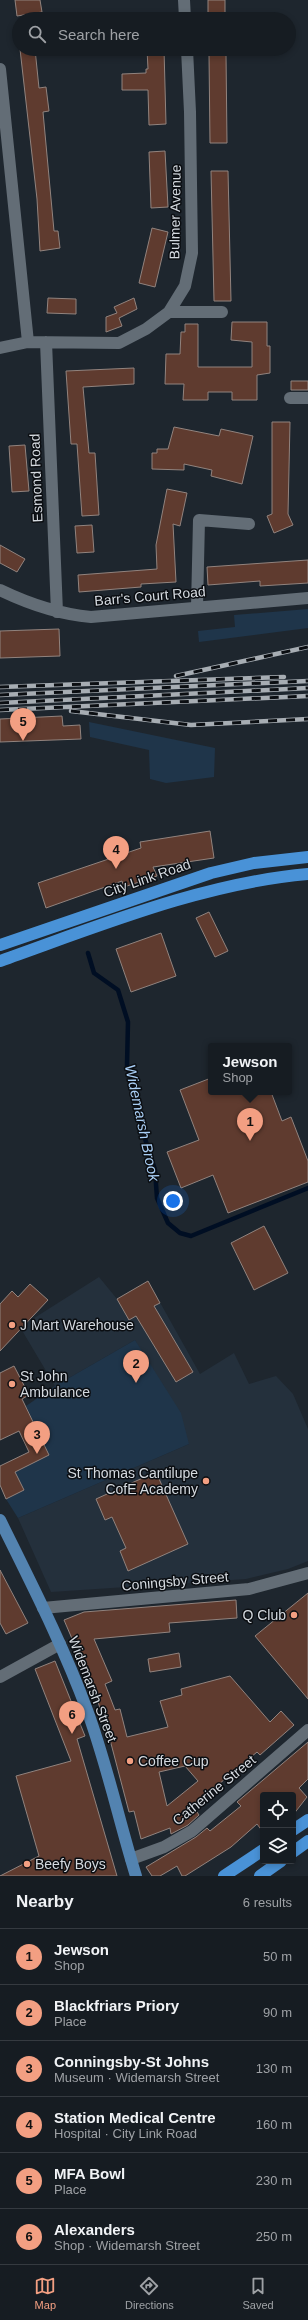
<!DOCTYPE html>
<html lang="en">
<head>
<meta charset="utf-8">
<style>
  :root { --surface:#161c22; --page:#1f252a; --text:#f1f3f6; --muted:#9ea1a5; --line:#353a40; --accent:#f39f82 }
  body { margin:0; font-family:Helvetica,sans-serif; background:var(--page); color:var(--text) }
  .controls { position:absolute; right:12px; bottom:12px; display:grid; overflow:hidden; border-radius:4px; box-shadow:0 2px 6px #0003 }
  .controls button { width:36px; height:36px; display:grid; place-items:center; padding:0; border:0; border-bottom:1px solid var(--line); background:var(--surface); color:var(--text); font:20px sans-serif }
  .you { position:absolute; left:173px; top:1201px; width:14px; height:14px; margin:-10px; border:3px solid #fff; border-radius:50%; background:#1a73e8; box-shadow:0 0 0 6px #1a73e833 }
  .badge { display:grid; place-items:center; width:26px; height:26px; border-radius:50%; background:var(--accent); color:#111; font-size:13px; font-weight:700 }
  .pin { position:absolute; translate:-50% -33px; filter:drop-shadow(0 1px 2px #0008) }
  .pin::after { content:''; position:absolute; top:21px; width:14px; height:12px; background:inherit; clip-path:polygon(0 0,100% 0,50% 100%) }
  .popup { position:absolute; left:208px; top:1043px; width:84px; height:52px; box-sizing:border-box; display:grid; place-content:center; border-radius:4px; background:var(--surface); filter:drop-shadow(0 1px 3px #0005); font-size:13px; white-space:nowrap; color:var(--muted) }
  .popup b { font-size:15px; color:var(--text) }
  .popup::after { content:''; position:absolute; left:50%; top:100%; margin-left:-8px; border:8px solid transparent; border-top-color:var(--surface) }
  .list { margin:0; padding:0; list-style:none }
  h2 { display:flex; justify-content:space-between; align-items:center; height:52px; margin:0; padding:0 16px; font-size:17px }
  h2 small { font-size:13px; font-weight:400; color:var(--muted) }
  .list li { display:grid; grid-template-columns:26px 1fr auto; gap:12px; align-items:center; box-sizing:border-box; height:56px; padding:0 16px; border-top:1px solid var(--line) }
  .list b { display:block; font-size:15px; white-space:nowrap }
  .list p { margin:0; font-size:13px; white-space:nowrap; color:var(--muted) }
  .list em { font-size:13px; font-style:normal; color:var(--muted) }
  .icon { flex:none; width:22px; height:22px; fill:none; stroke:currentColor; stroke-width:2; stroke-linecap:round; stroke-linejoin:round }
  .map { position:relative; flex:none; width:308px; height:1876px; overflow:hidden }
  .search { position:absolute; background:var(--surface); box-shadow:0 2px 6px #0003; left:12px; right:12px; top:12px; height:44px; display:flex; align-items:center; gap:10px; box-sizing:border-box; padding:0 14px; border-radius:22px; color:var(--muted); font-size:15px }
  .sheet { height:388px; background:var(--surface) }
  nav { display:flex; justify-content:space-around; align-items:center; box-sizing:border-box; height:56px; border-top:1px solid var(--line); background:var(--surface); font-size:11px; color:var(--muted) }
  nav a { display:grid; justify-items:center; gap:2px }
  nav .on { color:var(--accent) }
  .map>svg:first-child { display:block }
</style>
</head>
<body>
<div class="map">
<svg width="308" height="1876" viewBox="0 0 308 1876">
  <rect width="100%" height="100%" fill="#1e262e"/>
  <path fill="#24303c" d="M99 1277 117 1299 148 1281 200 1374 234 1353 249 1384 276 1376 293 1394 308 1429V1561L288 1569 246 1579 51 1592 18 1518 189 1444 135 1340 55 1386 20 1327Z"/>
  <path fill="#1f354a" d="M308 609V628L199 642 198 631 235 627 234 615Z
    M89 722 215 748 214 777 166 783 150 779 149 750 90 737Z
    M135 1340 181 1413 189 1444 18 1518 6 1499 24 1490 15 1472 49 1455 26 1406 55 1386Z"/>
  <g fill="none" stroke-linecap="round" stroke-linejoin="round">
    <path stroke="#000e23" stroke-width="4.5" d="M88 953 94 973 118 990 128 1022 127 1065 139 1104 140 1123 155 1170 157 1198 168 1223 180 1233 191 1236 308 1188"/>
  </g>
  <path fill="#5f3b2f" stroke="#91837e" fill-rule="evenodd" d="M15 0H40L42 12 17 16Z
    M208 0H225V19H208Z
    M20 49H35L39 88 46 87 49 111 43 112 54 231H58L60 248 40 251 37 199Z
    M147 49H164L166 124 149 125 148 90H122V74L146 73V69H148Z
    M226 54 227 143H210L209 55Z
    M165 151 168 207 151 208 149 152Z
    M211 171H228L231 301H214Z
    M152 228 168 232 155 287 139 283Z
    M48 298 76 299V314L47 313Z
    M134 298 137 309 119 318 122 326 106 332V317L117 313 114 307Z
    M232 322H267V346H270V373L257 375V400H232V392H208V400H183L184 384H165L166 354H180L181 332H185V324H198V367H252V342L231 340Z
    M134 368V384L83 387 89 453H95L99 515 82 516 77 444H71L66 371Z
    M291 381H308V390H291Z
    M272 422H290L288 514 293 525 274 533 267 516 272 514Z
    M174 427 219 436 221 429 253 436 242 484 211 476 212 470 184 464V470L152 469V453H157V449H168Z
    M25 445 29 491 12 492 9 446Z
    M167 489 187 493 180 526 173 524 176 582 141 584V587L79 592 78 575 157 569 156 545Z
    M92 525 94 552 77 553 75 526Z
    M0 545 25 559 17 572 0 563Z
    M308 560V583L260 586V581L208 585 207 567Z
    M59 629 60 656 0 658V631Z
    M62 716 63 726 80 725 81 739 0 742V719Z
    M210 831 214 858 153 867 157 876 124 887 122 881 46 908 38 883 141 848 140 842Z
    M209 912 228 951 215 957 196 918Z
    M161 933 176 976 131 992 116 949Z
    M211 1078V1092H271L282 1121 291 1117 308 1161V1182L228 1213 213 1175 181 1188 167 1152 199 1140 180 1090Z
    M264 1226 288 1273 254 1290 231 1243Z
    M148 1281 160 1303 154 1306 193 1372 176 1382 136 1316 129 1320 117 1299Z
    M30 1284 48 1300 0 1351V1304L12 1291 18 1297Z
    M14 1366 29 1395 22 1399 49 1455 15 1472 24 1490 6 1499 0 1485V1466L29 1452 19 1431 0 1440V1373Z
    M156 1472 188 1544 128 1571 120 1551 126 1548 112 1517 105 1520 96 1499Z
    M0 1570 28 1623 6 1634 0 1623Z
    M308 1593V1699L255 1636Z
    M236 1600 237 1618 169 1623 170 1632 94 1639 112 1681 105 1684 115 1710 120 1709 127 1737 168 1727 160 1701 182 1695 181 1689 230 1676 270 1722 281 1711 294 1725 260 1755 257 1752 193 1806 199 1815 188 1825 171 1834 170 1828 141 1839 134 1811 129 1812 103 1713 102 1714 94 1690 64 1620 84 1612ZM185 1766 198 1781 167 1806 159 1772Z
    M179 1653 181 1667 150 1672 148 1659Z
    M55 1661 85 1736 77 1739 117 1876H0L39 1856 16 1776 71 1761 35 1669Z
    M308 1742V1779L299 1788 307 1797 293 1815V1795H263V1832L257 1824 231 1847 185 1876H182L177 1866 160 1876H152L146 1867 196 1837 207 1828 210 1831 241 1806 237 1802Z"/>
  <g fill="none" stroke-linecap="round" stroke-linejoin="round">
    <path stroke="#636d76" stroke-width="12" d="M184 0 185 19
      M0 69 28 342
      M169 312H222
      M46 342 57 612
      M0 348 28 342 119 343 146 329 169 312 185 286 192 253 190 112 187 49
      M290 398H308
      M0 590C29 604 58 614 91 617L308 598
      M197 607 199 520 249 524
      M43 1608 249 1589 308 1573
      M0 1677 60 1644
      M131 1859 164 1847 192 1831 308 1730"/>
    <path stroke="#5383b0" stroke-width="12" d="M0 1520C31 1583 63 1645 87 1710 107 1764 119 1821 136 1876"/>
    <path stroke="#4992d7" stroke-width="12" d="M0 945 211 873 254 863 308 857
      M0 961C99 926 203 883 308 874
      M293 1830 308 1820
      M293 1852 308 1841
      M224 1876 263 1850
      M260 1876 281 1861"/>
    <defs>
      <path id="rail" d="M176 676 308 647
        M0 687 284 677
        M0 695 308 681
        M0 703 308 688
        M0 710 308 696
        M71 711 191 725 308 719"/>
    </defs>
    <use href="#rail" stroke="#a7adb3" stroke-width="4.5"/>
    <use href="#rail" stroke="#0b0e12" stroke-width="3" stroke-dasharray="9" stroke-linecap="butt"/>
  </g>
  <g fill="#f39f82" stroke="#0b0e12" stroke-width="1.5">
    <circle cx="12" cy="1325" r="4"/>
    <circle cx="12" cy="1384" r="4"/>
    <circle cx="206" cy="1481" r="4"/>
    <circle cx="294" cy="1615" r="4"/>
    <circle cx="130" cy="1761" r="4"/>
    <circle cx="27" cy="1864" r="4"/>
  </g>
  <g text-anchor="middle" stroke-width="3" stroke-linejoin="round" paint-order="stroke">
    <g font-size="14" fill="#d5dae0" stroke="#0b0e12">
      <text transform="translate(175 212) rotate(-89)" y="5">Bulmer Avenue</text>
      <text transform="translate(36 478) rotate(-92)" y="5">Esmond Road</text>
      <text transform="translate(150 596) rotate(-5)" y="5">Barr's Court Road</text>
      <text transform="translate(147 878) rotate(-19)" y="5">City Link Road</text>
      <text transform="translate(175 1581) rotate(-5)" y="5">Coningsby Street</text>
      <text transform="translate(93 1689) rotate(69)" y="5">Widemarsh Street</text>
      <text transform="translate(214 1790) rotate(-39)" y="5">Catherine Street</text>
    </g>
    <g font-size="14" fill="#d5dae0" stroke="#0b0e12" text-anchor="start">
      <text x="20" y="1330">J Mart Warehouse</text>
      <text x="20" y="1381">St John<tspan x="20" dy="16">Ambulance</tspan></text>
      <text x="198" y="1478" text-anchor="end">St Thomas Cantilupe<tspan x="198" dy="16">CofE Academy</tspan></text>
      <text x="286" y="1620" text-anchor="end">Q Club</text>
      <text x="138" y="1766">Coffee Cup</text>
      <text x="35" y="1869">Beefy Boys</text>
    </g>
    <g font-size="15" font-style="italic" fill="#a9cef5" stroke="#0b0e12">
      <text transform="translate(142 1123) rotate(78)" y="5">Widemarsh Brook</text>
    </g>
  </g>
</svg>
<div class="controls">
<button><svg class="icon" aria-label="locate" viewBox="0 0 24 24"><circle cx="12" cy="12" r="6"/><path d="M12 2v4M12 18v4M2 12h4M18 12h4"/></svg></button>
<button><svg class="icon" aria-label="layers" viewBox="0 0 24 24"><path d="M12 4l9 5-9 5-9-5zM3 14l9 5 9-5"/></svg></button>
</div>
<div class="you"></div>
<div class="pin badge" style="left:250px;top:1141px">1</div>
<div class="popup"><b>Jewson</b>Shop</div>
<div class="pin badge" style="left:136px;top:1383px">2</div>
<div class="pin badge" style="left:37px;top:1454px">3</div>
<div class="pin badge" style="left:116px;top:869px">4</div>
<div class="pin badge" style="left:23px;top:741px">5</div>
<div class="pin badge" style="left:72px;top:1734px">6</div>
<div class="search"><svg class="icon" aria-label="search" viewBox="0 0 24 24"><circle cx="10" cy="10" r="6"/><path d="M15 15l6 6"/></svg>Search here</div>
</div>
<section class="sheet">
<h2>Nearby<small>6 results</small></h2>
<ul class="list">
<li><span class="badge">1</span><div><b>Jewson</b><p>Shop</p></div><em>50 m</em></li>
<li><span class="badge">2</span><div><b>Blackfriars Priory</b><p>Place</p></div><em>90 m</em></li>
<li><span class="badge">3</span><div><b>Conningsby-St Johns</b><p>Museum · Widemarsh Street</p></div><em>130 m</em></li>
<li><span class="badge">4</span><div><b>Station Medical Centre</b><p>Hospital · City Link Road</p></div><em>160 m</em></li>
<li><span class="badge">5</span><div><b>MFA Bowl</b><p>Place</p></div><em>230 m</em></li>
<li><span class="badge">6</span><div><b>Alexanders</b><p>Shop · Widemarsh Street</p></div><em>250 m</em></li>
</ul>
</section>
<nav>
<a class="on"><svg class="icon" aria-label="map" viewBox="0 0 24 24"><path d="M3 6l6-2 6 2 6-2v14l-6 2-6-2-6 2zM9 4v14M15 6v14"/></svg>Map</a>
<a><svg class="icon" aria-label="directions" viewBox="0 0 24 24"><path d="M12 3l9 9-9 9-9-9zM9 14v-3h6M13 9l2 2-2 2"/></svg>Directions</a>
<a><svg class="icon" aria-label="saved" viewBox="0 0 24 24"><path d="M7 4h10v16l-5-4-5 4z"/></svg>Saved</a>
</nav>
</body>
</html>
